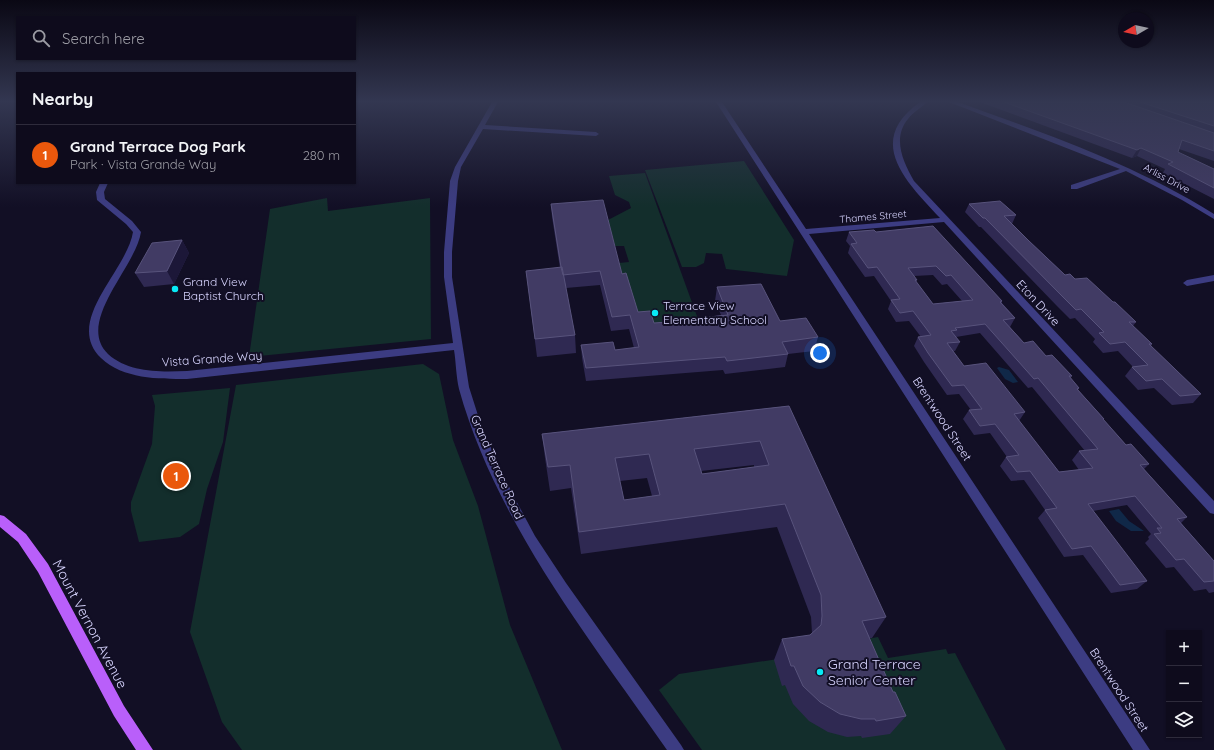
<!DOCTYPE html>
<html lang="en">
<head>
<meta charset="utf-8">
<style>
  :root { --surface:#0e0b1c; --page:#171425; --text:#f1f3f6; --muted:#9b9ba3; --line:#2e2b3b; --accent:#ea580c }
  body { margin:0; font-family:Quicksand,sans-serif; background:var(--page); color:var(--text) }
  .controls { position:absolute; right:12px; bottom:12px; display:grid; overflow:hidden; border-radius:0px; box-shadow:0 1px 3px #0004 }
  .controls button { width:36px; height:36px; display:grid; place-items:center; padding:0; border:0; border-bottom:1px solid var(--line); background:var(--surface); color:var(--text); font:20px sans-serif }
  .compass { position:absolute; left:1118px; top:12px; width:36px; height:36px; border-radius:50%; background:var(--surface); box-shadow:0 1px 3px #0004; rotate:261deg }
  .you { position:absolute; left:820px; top:353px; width:14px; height:14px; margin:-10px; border:3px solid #fff; border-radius:50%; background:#1a73e8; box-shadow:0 0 0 6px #1a73e833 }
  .badge { display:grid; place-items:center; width:26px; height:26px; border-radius:50%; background:var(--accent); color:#fff; font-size:13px; font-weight:700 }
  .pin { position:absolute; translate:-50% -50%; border:2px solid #fff; box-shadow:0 1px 4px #0006 }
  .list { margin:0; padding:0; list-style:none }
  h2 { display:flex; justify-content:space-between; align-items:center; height:52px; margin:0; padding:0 16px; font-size:17px }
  h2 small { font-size:13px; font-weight:400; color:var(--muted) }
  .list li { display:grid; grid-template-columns:26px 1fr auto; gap:12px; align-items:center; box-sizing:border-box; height:60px; padding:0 16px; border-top:1px solid var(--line) }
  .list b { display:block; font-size:15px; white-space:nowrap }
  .list p { margin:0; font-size:13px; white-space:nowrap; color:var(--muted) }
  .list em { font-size:13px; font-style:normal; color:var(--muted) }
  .icon { flex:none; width:22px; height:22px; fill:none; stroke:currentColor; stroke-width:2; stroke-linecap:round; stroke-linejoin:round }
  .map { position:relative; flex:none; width:1214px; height:750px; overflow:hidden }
  .search { position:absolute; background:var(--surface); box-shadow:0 1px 3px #0004; left:16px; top:16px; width:340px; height:44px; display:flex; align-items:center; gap:10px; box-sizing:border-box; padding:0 14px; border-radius:0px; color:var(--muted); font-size:15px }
  .panel { position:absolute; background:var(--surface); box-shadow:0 1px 3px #0004; left:16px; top:72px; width:340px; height:112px; border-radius:0px }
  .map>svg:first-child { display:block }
</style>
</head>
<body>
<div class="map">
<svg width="1214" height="750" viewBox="0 0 1214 750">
  <rect width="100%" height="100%" fill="#120f25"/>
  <path fill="#132e2c" d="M744 161 794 240 787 276 726 269 722 254 706 253 704 263 696 267H682L645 170Z
    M645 173 698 319 636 325 619 263 629 262 624 246H615L608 220 631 208 629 202 615 195 609 176Z
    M327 198 328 211 430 198 431 339 249 357 270 209Z
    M423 364 439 374 453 440 478 506 510 625 562 750H242L222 722 190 632 236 385Z
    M230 388 223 442 207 489 199 524 180 537 139 542 131 511V502L152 444 155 406 152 395Z
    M837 624 867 639 878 637 888 658 946 649 948 654 955 653 1006 750H702L659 690 679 674 791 657 812 637V628Z"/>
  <path fill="#102848" d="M999 367 1009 370 1018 382 1013 383 1005 379 997 368Z
    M1119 509 1129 521 1144 531H1131L1116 521 1109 511Z"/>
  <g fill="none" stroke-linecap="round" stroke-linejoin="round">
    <path fill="#3c3c82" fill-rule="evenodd" d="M492 102H498L485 125 596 132 599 134 596 136 483 129 461 167 458 181 452 252V277L469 387 482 428 512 493 535 536 566 583 681 745 684 750H667C589 638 496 522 459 389 456 376 456 362 454 350L187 379C158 379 123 379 101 358 63 321 127 271 133 232L126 224 97 200 96 192 100 183H108L104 192 105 199 132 221 141 232C136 267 75 322 108 354 129 373 160 372 187 371L453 343 444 277V252L450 181 455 167Z
      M716 102H722L806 229 940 218C907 182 864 142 920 102H927C921 108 913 112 908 119 892 138 903 162 914 181L1214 501V514L1210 513 944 222 809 234 1150 750H1133Z
      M949 102H958C1046 134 1134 164 1214 214V219L1182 200 1126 171 1077 189H1071V185L1120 169Z
      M1214 275V281L1187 286 1183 283 1187 280Z"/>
    <path fill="#b95ffa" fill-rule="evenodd" d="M0 515 4 516 26 534 48 564 124 706 153 750H136L114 716 38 572 18 542 0 527Z"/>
  </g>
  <path fill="#2f2952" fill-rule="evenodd" d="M980 102H1214V161L1179 149 1178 152 1214 169V199L1163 173 1165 169 1137 156 1132 158Z
    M551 204 622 274 638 312 654 323 709 319V317L721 315 715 301 717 287 780 321 818 337 814 351 788 354 785 367 725 374 723 370 586 381 582 358 581 345 615 350 634 348 629 329 611 331 600 285 566 288 575 335 576 353 537 357 526 271 560 268 552 217Z
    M969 204 1016 215 1012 224H1011L1065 275 1075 279 1113 302 1136 322 1133 326 1152 344 1151 346 1201 394 1193 403 1172 405 1154 388 1138 390 1125 376 1132 367H1133L1118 351 1103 353 1093 342 1095 339 1075 318 1070 319 1056 305 981 227H979L965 212Z
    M849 232H876L1002 301V303L1015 318 1010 327 1024 343 1046 356 1072 376 1070 378 1079 388 1078 390 1104 419 1103 420 1126 445 1149 464 1144 469 1187 517 1181 523 1214 561V592L1209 593 1206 589 1194 591 1174 567 1166 568 1145 543 1149 539 1148 537 1151 534 1127 505 1093 511 1147 581 1137 589 1111 593 1083 555 1064 557 1038 518 1045 510 1024 480 1011 481 1000 466 1006 457H1007L990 433 974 435 963 419 969 410H971L959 394 947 395 924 362 914 346 918 337H921L909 321 896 322 888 309 891 301 874 276 865 277 848 253 850 246 846 241ZM933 275 942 285 947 284 962 301 933 304 916 282 917 280 914 276ZM980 333 1028 388 1032 387 1085 451H1079L1072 460 1079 470 1059 472 1019 421 1025 412 964 366 953 351H955L960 342 956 337Z
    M182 240 189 253 174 284 144 287 135 273Z
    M789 406 886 617 872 638H869L893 692 906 716 890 734 862 738 861 736 847 737 828 732 809 721 793 704 785 685 782 686 774 660 782 639 810 635 812 633 811 617 777 527 581 554 571 488 550 491 545 458 542 434ZM754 465V467L702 474 701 471ZM647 478 652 496 624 500 620 481Z"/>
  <path fill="#1c1738" d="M1141 148 1137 156 1132 158 1137 150Z
    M182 240 189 253 174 284 167 271Z"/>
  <path fill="#413b64" stroke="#58537c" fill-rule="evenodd" d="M1004 102H1124L1214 133V151L1182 140 1178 152 1214 169V188L1168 164 1173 162 1141 148 1137 150Z
    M1140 102H1214V126Z
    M603 200 622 274 626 273 638 312 650 311 654 323 710 319 709 317 728 315 717 287 761 284 780 321 806 318 818 337 782 342 788 354 727 361 725 357 586 368 581 345 613 342 615 350 639 347 630 315 612 317 600 271 563 275 561 267 551 204Z
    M1000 201 1016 215 1004 216 1028 240 1065 275 1070 274 1075 279 1087 278 1113 302H1115L1136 322H1129L1152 344H1149L1201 394 1180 396 1162 379 1146 381 1132 367 1148 365 1125 342 1110 344 1099 333 1104 332 1081 309 1076 310 1062 296 985 218H983L969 204Z
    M933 226 1002 301 1000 302 1015 318 1003 320 1024 343 1033 341 1046 356 1052 355 1072 376H1069L1079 388 1077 389 1104 419H1103L1126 445 1131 444 1149 464 1140 465 1187 517 1177 519 1214 561V581L1204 582 1184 559 1176 560 1154 534 1161 533 1157 528H1162L1135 496 1088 504 1147 581 1120 585 1091 546 1072 549 1045 510 1057 508 1030 471 1017 472 1006 457 1019 455 995 424 980 426 969 410 982 409 964 385 952 386 928 353 918 337 931 335 913 311 900 313 891 300 900 299 877 267 868 268 851 244 857 243 849 232 874 230 876 232ZM936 266 946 276 951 275 973 300 933 304 915 280H917L908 268ZM985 324 1034 379 1038 378 1098 449 1079 451 1093 468 1059 472 1014 414 1025 412 986 363 964 366 947 343 960 342 951 331 957 330 955 328Z
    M182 240 167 271 135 273 152 243Z
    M562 267 575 335 535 339 526 271Z
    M789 406 886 617 862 621 893 692H895L906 716 876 721 875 719H861L840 714 820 702 803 686 794 666H791L782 639 810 635 821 625 822 616 821 595 785 504 579 532 570 465 548 467 542 434ZM760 441 769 465 702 474 694 449ZM649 454 660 495 624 500 615 458Z"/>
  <linearGradient id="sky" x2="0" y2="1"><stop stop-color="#0a0814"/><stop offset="0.49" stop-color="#333751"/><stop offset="1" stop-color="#333751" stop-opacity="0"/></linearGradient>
  <rect width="1214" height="207" fill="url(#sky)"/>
  <g fill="#08eaf6" stroke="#120f25" stroke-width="1.5">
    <circle cx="175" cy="289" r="4"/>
    <circle cx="655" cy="313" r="4"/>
    <circle cx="820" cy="672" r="4"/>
  </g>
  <g text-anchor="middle" stroke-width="4" stroke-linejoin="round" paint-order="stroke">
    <g font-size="10" fill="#d7d4fe" stroke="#120f25">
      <text transform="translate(1167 178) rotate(28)" y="4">Arliss Drive</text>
      <text transform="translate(873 216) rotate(-5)" y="4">Thames Street</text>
    </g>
    <g font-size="12" fill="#d7d4fe" stroke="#120f25" text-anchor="start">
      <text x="183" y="286">Grand View<tspan x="183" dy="14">Baptist Church</tspan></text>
      <text x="663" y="310">Terrace View<tspan x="663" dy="14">Elementary School</tspan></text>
    </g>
    <g font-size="12" fill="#d7d4fe" stroke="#120f25">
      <text transform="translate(1038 303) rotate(47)" y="4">Eton Drive</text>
      <text transform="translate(212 359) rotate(-4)" y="4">Vista Grande Way</text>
      <text transform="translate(942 419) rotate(57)" y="4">Brentwood Street</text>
      <text transform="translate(497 467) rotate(66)" y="4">Grand Terrace Road</text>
      <text transform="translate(1119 690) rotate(57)" y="4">Brentwood Street</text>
    </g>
    <g font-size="14" fill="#d7d4fe" stroke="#120f25">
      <text transform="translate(90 624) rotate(62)" y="5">Mount Vernon Avenue</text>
    </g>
    <g font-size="14" fill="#d7d4fe" stroke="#120f25" text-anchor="start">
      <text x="828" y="669">Grand Terrace<tspan x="828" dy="16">Senior Center</tspan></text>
    </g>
  </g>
</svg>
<div class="controls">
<button>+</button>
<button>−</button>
<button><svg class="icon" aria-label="layers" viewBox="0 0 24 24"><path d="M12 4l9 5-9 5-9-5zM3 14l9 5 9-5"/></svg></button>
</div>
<svg class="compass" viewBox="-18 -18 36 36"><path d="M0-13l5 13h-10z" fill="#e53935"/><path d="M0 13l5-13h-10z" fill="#9b9ba3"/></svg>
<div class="you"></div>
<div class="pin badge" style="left:176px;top:476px">1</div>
<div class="search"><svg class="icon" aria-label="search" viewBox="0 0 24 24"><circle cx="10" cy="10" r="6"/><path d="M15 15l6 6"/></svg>Search here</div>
<section class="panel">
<h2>Nearby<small></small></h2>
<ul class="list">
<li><span class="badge">1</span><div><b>Grand Terrace Dog Park</b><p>Park · Vista Grande Way</p></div><em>280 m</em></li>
</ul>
</section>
</div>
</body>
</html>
